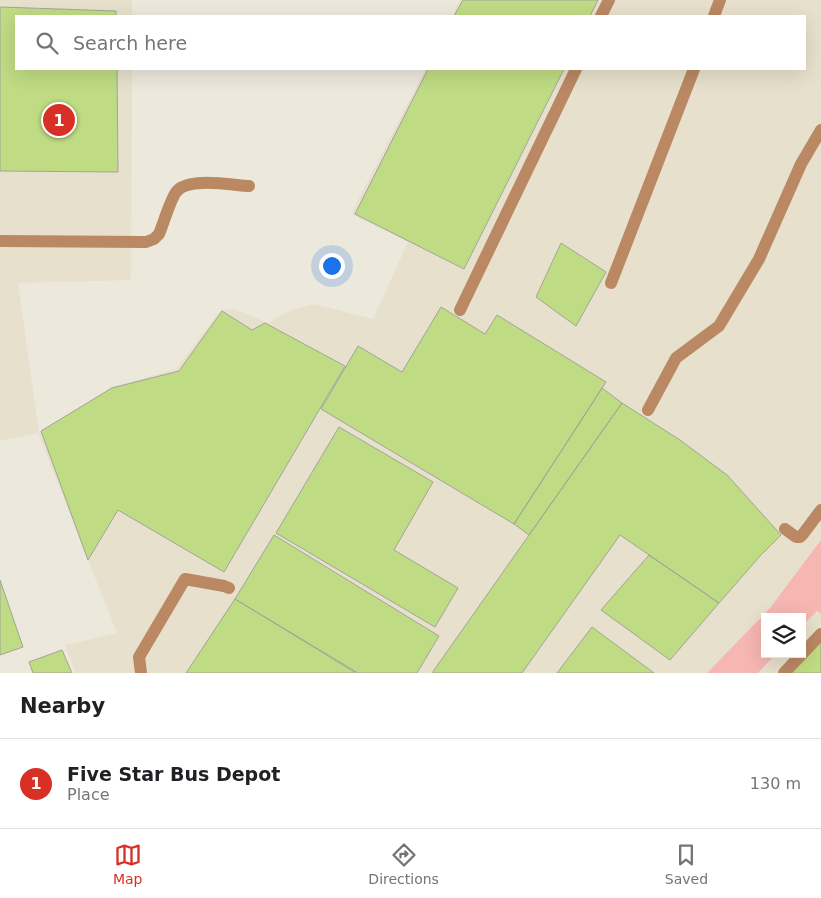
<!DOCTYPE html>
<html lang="en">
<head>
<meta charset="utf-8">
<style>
  :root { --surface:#fff; --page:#f2f2f2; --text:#202124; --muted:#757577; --line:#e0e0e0; --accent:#d93025 }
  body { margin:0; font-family:"DejaVu Sans",sans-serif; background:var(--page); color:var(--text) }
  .controls { position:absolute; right:15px; bottom:15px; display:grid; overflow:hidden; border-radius:0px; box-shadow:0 5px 20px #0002 }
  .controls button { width:45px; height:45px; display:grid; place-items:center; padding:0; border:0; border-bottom:1px solid var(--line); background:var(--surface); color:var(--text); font:25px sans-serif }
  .you { position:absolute; left:331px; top:265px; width:18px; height:18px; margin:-12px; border:4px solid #fff; border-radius:50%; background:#1a73e8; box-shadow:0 0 0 8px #1a73e833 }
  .badge { display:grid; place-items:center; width:32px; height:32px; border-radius:50%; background:var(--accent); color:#fff; font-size:16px; font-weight:700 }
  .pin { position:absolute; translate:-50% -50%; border:2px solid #fff; box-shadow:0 1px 5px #0006 }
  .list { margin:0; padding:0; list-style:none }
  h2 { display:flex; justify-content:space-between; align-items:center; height:65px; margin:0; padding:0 20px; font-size:21px }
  h2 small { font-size:16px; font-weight:400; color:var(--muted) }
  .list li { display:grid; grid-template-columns:32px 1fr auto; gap:15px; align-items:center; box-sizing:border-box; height:90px; padding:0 20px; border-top:1px solid var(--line) }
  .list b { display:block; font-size:19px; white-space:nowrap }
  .list p { margin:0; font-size:16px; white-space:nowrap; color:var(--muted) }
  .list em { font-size:16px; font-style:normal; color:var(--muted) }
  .icon { flex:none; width:28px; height:28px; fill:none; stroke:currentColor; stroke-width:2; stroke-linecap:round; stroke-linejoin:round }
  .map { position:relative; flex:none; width:821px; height:673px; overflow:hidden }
  .search { position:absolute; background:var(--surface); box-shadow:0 5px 20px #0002; left:15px; right:15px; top:15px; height:55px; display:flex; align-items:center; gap:12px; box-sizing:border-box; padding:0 18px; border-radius:0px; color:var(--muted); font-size:19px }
  .sheet { height:155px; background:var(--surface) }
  nav { display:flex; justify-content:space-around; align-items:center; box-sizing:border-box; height:70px; border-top:1px solid var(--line); background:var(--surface); font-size:14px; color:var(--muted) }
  nav a { display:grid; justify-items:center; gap:2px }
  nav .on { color:var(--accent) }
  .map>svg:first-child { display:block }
</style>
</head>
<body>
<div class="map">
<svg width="821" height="673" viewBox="0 0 821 673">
  <rect width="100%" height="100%" fill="#ede8dc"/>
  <path fill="#e7e0cc" d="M0 0H132V16H16V69H132L131 280 18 283 39 433 111 387 176 369 221 310 234 309 268 323 291 310 314 304 373 319 408 242 351 214 425 69H805V16H452L460 0H821V540L770 608 707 673H76L65 645 117 633 38 433 0 441Z
    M817 611 821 614V673H758L776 654H802V626Z"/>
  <path fill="#f6b6b1" d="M821 540V614L817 611 802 626V617H765V654H776L758 673H707L770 608Z"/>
  <path fill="#bfdb83" stroke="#a0a599" d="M463 0H598L590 16H454Z
    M0 7 116 11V16H16V69H117L118 172 0 171Z
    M428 69H564L464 269 355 214Z
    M561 243 606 272 576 326 536 297Z
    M441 307 485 334 497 315 606 382 514 524 321 409 358 346 402 372Z
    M222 311 252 330 265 323 345 366 224 572 118 510 88 560 41 431 112 388 179 371Z
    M602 388 622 403 529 535 514 524Z
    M622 403 680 440 727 475 781 535 761 555 719 603 620 535 522 673H432Z
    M339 427 433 482 394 550 458 588 435 627 276 533Z
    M274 535 439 636 417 673H358L235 599Z
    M649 555 719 603 670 660 601 610Z
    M0 580 23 647 0 655Z
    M235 599 356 673H186Z
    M592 627 654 673H557Z
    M821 641V673H791Z
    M62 650 72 673H33L29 662Z"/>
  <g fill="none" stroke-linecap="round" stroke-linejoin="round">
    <path stroke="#ba8863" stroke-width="12" d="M601 16 609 0
      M714 16 720 0
      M0 241 146 242 154 239 159 234C163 225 171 197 177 191 188 177 232 185 249 186
      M611 283 694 69
      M460 310 576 69
      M648 410 676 358 719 326 759 259 801 164 821 130
      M785 529 796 537H800L803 534 821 510
      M802 654 821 634
      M141 673 139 657 185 579 224 586 229 588
      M784 673 802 654"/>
  </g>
</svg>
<div class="controls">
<button><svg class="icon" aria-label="layers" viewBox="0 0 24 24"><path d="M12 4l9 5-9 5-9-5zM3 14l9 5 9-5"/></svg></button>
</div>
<div class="you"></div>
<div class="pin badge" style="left:59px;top:120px">1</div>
<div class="search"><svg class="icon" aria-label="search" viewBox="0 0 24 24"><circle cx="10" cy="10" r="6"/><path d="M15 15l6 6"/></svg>Search here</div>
</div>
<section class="sheet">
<h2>Nearby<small></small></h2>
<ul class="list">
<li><span class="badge">1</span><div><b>Five Star Bus Depot</b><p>Place</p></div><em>130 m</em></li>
</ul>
</section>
<nav>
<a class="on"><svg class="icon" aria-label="map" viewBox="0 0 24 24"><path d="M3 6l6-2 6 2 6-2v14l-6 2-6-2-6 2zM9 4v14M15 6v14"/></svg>Map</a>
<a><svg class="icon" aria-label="directions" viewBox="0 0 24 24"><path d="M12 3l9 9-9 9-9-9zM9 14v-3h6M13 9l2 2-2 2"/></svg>Directions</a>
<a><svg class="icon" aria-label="saved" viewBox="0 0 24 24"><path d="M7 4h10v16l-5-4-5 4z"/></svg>Saved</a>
</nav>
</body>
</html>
